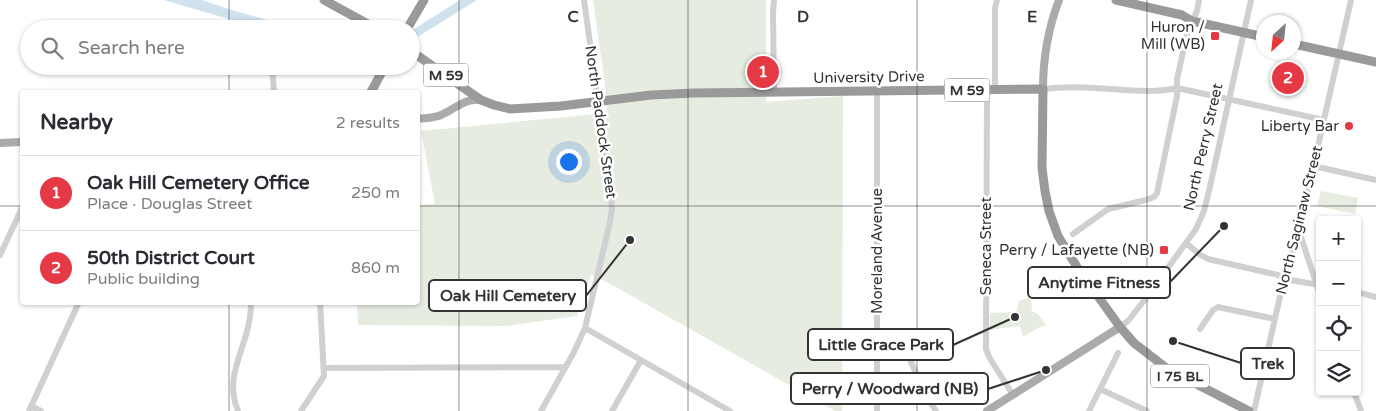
<!DOCTYPE html>
<html lang="en">
<head>
<meta charset="utf-8">
<style>
  :root { --surface:#fff; --page:#f2f2f3; --text:#2b2b33; --muted:#7c7c81; --line:#e1e1e2; --accent:#e63946 }
  body { margin:0; font-family:"Varela Round",sans-serif; background:var(--page); color:var(--text) }
  .controls { position:absolute; right:15px; bottom:15px; display:grid; overflow:hidden; border-radius:5px; box-shadow:0 1px 4px #0004 }
  .controls button { width:45px; height:45px; display:grid; place-items:center; padding:0; border:0; border-bottom:1px solid var(--line); background:var(--surface); color:var(--text); font:25px sans-serif }
  .compass { position:absolute; left:1256px; top:15px; width:45px; height:45px; border-radius:50%; background:var(--surface); box-shadow:0 1px 4px #0004; rotate:207deg }
  .you { position:absolute; left:568px; top:161px; width:18px; height:18px; margin:-12px; border:4px solid #fff; border-radius:50%; background:#1a73e8; box-shadow:0 0 0 8px #1a73e833 }
  .badge { display:grid; place-items:center; width:32px; height:32px; border-radius:50%; background:var(--accent); color:#fff; font-size:16px; font-weight:700 }
  .pin { position:absolute; translate:-50% -50%; border:2px solid #fff; box-shadow:0 1px 5px #0006 }
  .list { margin:0; padding:0; list-style:none }
  h2 { display:flex; justify-content:space-between; align-items:center; height:65px; margin:0; padding:0 20px; font-size:21px }
  h2 small { font-size:16px; font-weight:400; color:var(--muted) }
  .list li { display:grid; grid-template-columns:32px 1fr auto; gap:15px; align-items:center; box-sizing:border-box; height:75px; padding:0 20px; border-top:1px solid var(--line) }
  .list b { display:block; font-size:19px; white-space:nowrap }
  .list p { margin:0; font-size:16px; white-space:nowrap; color:var(--muted) }
  .list em { font-size:16px; font-style:normal; color:var(--muted) }
  .icon { flex:none; width:28px; height:28px; fill:none; stroke:currentColor; stroke-width:2; stroke-linecap:round; stroke-linejoin:round }
  .map { position:relative; flex:none; width:1376px; height:411px; overflow:hidden }
  .search { position:absolute; background:var(--surface); box-shadow:0 1px 4px #0004; left:20px; top:20px; width:400px; height:55px; display:flex; align-items:center; gap:12px; box-sizing:border-box; padding:0 18px; border-radius:28px; color:var(--muted); font-size:19px }
  .panel { position:absolute; background:var(--surface); box-shadow:0 1px 4px #0004; left:20px; top:90px; width:400px; height:215px; border-radius:5px }
  .map>svg:first-child { display:block }
</style>
</head>
<body>
<div class="map">
<svg width="1376" height="411" viewBox="0 0 1376 411">
  <rect width="100%" height="100%" fill="#fff"/>
  <path fill="#e6ecdf" d="M593 0H766V102L843 96 842 411H835L605 281 591 275 577 316 507 326 358 325 357 303 418 302V205L435 204 421 131 607 113 605 85Z
    M1321 191 1358 198 1355 214 1317 206Z
    M1031 297 1032 311 1038 314 1046 325 1038 328 1023 337 1020 326 990 330V313L1016 312 1019 301Z"/>
  <path fill="#cfe2ee" d="M164 0H202L231 10 301 29H263Z
    M460 0H477L411 41V31Z"/>
  <g fill="none" stroke-linecap="round" stroke-linejoin="round">
    <path stroke="#d0d0d0" stroke-width="6" d="M272 66 274 92
      M987 89 986 349 989 357 1013 395
      M995 89V8L997 0
      M1043 89C1060 87 1077 87 1094 88 1119 89 1153 94 1177 88L1324 120
      M877 91V411
      M774 92 773 13 774 0
      M1314 166 1376 180
      M1073 234 1108 209 1146 200 1154 197 1157 193 1177 96V79L1187 34 1197 11 1199 0
      M1300 234 1320 295
      M1186 243 1199 254 1208 259 1278 275 1284 279 1320 285
      M0 255 22 208
      M1357 292 1376 297
      M1120 327 1128 321 1146 298 1196 229 1204 211 1209 191 1251 0
      M585 328 730 411
      M1200 329 1213 310 1218 307 1275 319
      M877 348H902L906 350 924 392 936 411
      M324 368 565 367
      M1100 389 1147 411
      M1354 392 1361 411
      M31 406 41 411
      M29 411 79 302
      M238 411C227 383 237 365 245 338 249 326 251 315 251 302
      M301 411 324 376 320 302
      M541 411 574 352 585 328 610 222 612 208 610 188 584 0
      M612 411 641 360
      M1089 411 1118 353
      M1254 411 1286 270 1296 243 1351 0"/>
    <path stroke="#ababab" stroke-width="8" d="M1043 89C1043 58 1048 29 1059 0
      M418 119C425 118 434 118 441 115 456 109 463 98 481 100
      M0 143 22 142
      M987 411 1120 327"/>
    <path stroke="#9a9a9a" stroke-width="9" d="M324 0 377 29
      M1116 0 1182 15 1192 21 1264 37
      M407 29 424 0
      M1294 44 1376 62
      M411 51 481 100 494 105 510 109 561 106 651 95 694 93 1043 89 1042 168 1045 191 1049 211 1058 236 1077 267 1120 327 1134 343 1169 370 1249 411
      M371 92 385 66"/>
  </g>
  <path fill="none" stroke="#333" stroke-width="1" stroke-opacity="0.55" d="M229 0V29M459 0V411M688 0V411M917 0V411M1147 0V411M229 66V92M0 206H22M418 206H1376M229 302V411"/>
  <g fill="#e63946" stroke="#fff" stroke-width="2">
    <rect x="1210" y="31" width="10" height="10" rx="2.5"/>
    <circle cx="1349" cy="126" r="5"/>
    <rect x="1159" y="245" width="10" height="10" rx="2.5"/>
  </g>
  <g text-anchor="middle" stroke-width="5" stroke-linejoin="round" paint-order="stroke">
    <g fill="#fff" stroke="#707070" stroke-width="1">
      <rect x="423.5" y="63.5" width="45" height="23" rx="4"/>
      <rect x="944.5" y="78.5" width="45" height="23" rx="4"/>
      <rect x="1151" y="364.5" width="58" height="23" rx="4"/>
    </g>
    <g font-size="14" font-weight="bold" fill="#333">
      <text x="446" y="80">M 59</text>
      <text x="967" y="95">M 59</text>
      <text x="1180" y="381">I 75 BL</text>
    </g>
    <g font-size="15" fill="#333" stroke="#fff" text-anchor="end">
      <text x="1205" y="32">Huron /<tspan x="1205" dy="17">Mill (WB)</tspan></text>
      <text x="1339" y="131">Liberty Bar</text>
      <text x="1154" y="255">Perry / Lafayette (NB)</text>
    </g>
    <g font-size="15" fill="#333" stroke="#fff">
      <text transform="translate(869 77) rotate(-1)" y="5">University Drive</text>
      <text transform="translate(601 122) rotate(82)" y="5">North Paddock Street</text>
      <text transform="translate(1203 147) rotate(-77)" y="5">North Perry Street</text>
      <text transform="translate(1299 220) rotate(-76)" y="5">North Saginaw Street</text>
      <text transform="translate(986 246) rotate(-90)" y="5">Seneca Street</text>
      <text transform="translate(877 251) rotate(-90)" y="5">Moreland Avenue</text>
    </g>
  </g>
  <g font-size="16" text-anchor="middle" font-weight="bold" fill="#333" stroke="#fff" stroke-width="5" stroke-linejoin="round" paint-order="stroke">
    <text x="573" y="22">C</text>
    <text x="803" y="22">D</text>
    <text x="1032" y="22">E</text>
  </g>
  <path fill="none" stroke="#333" stroke-width="2" d="M1224 226L1170 282M630 240L586 296M1015 317L953 345M1173 341L1241 363M1046 370L988 389"/>
  <g fill="#333" stroke="#fff" stroke-width="2">
    <circle cx="1224" cy="226" r="5"/>
    <circle cx="630" cy="240" r="5"/>
    <circle cx="1015" cy="317" r="5"/>
    <circle cx="1173" cy="341" r="5"/>
    <circle cx="1046" cy="370" r="5"/>
  </g>
  <g fill="#fff" stroke="#333" stroke-width="2">
    <rect x="1028" y="267" width="142" height="31" rx="5"/>
    <rect x="429" y="280" width="157" height="31" rx="5"/>
    <rect x="808" y="329" width="145" height="31" rx="5"/>
    <rect x="1241" y="348" width="53" height="31" rx="5"/>
    <rect x="791" y="373" width="197" height="31" rx="5"/>
  </g>
  <g font-size="16" text-anchor="middle" font-weight="bold" fill="#333">
    <text x="1099" y="288">Anytime Fitness</text>
    <text x="508" y="301">Oak Hill Cemetery</text>
    <text x="881" y="350">Little Grace Park</text>
    <text x="1268" y="369">Trek</text>
    <text x="890" y="394">Perry / Woodward (NB)</text>
  </g>
</svg>
<div class="controls">
<button>+</button>
<button>−</button>
<button><svg class="icon" aria-label="locate" viewBox="0 0 24 24"><circle cx="12" cy="12" r="6"/><path d="M12 2v4M12 18v4M2 12h4M18 12h4"/></svg></button>
<button><svg class="icon" aria-label="layers" viewBox="0 0 24 24"><path d="M12 4l9 5-9 5-9-5zM3 14l9 5 9-5"/></svg></button>
</div>
<svg class="compass" viewBox="-18 -18 36 36"><path d="M0-13l5 13h-10z" fill="#e53935"/><path d="M0 13l5-13h-10z" fill="#7c7c81"/></svg>
<div class="you"></div>
<div class="pin badge" style="left:763px;top:72px">1</div>
<div class="pin badge" style="left:1288px;top:78px">2</div>
<div class="search"><svg class="icon" aria-label="search" viewBox="0 0 24 24"><circle cx="10" cy="10" r="6"/><path d="M15 15l6 6"/></svg>Search here</div>
<section class="panel">
<h2>Nearby<small>2 results</small></h2>
<ul class="list">
<li><span class="badge">1</span><div><b>Oak Hill Cemetery Office</b><p>Place · Douglas Street</p></div><em>250 m</em></li>
<li><span class="badge">2</span><div><b>50th District Court</b><p>Public building</p></div><em>860 m</em></li>
</ul>
</section>
</div>
</body>
</html>
